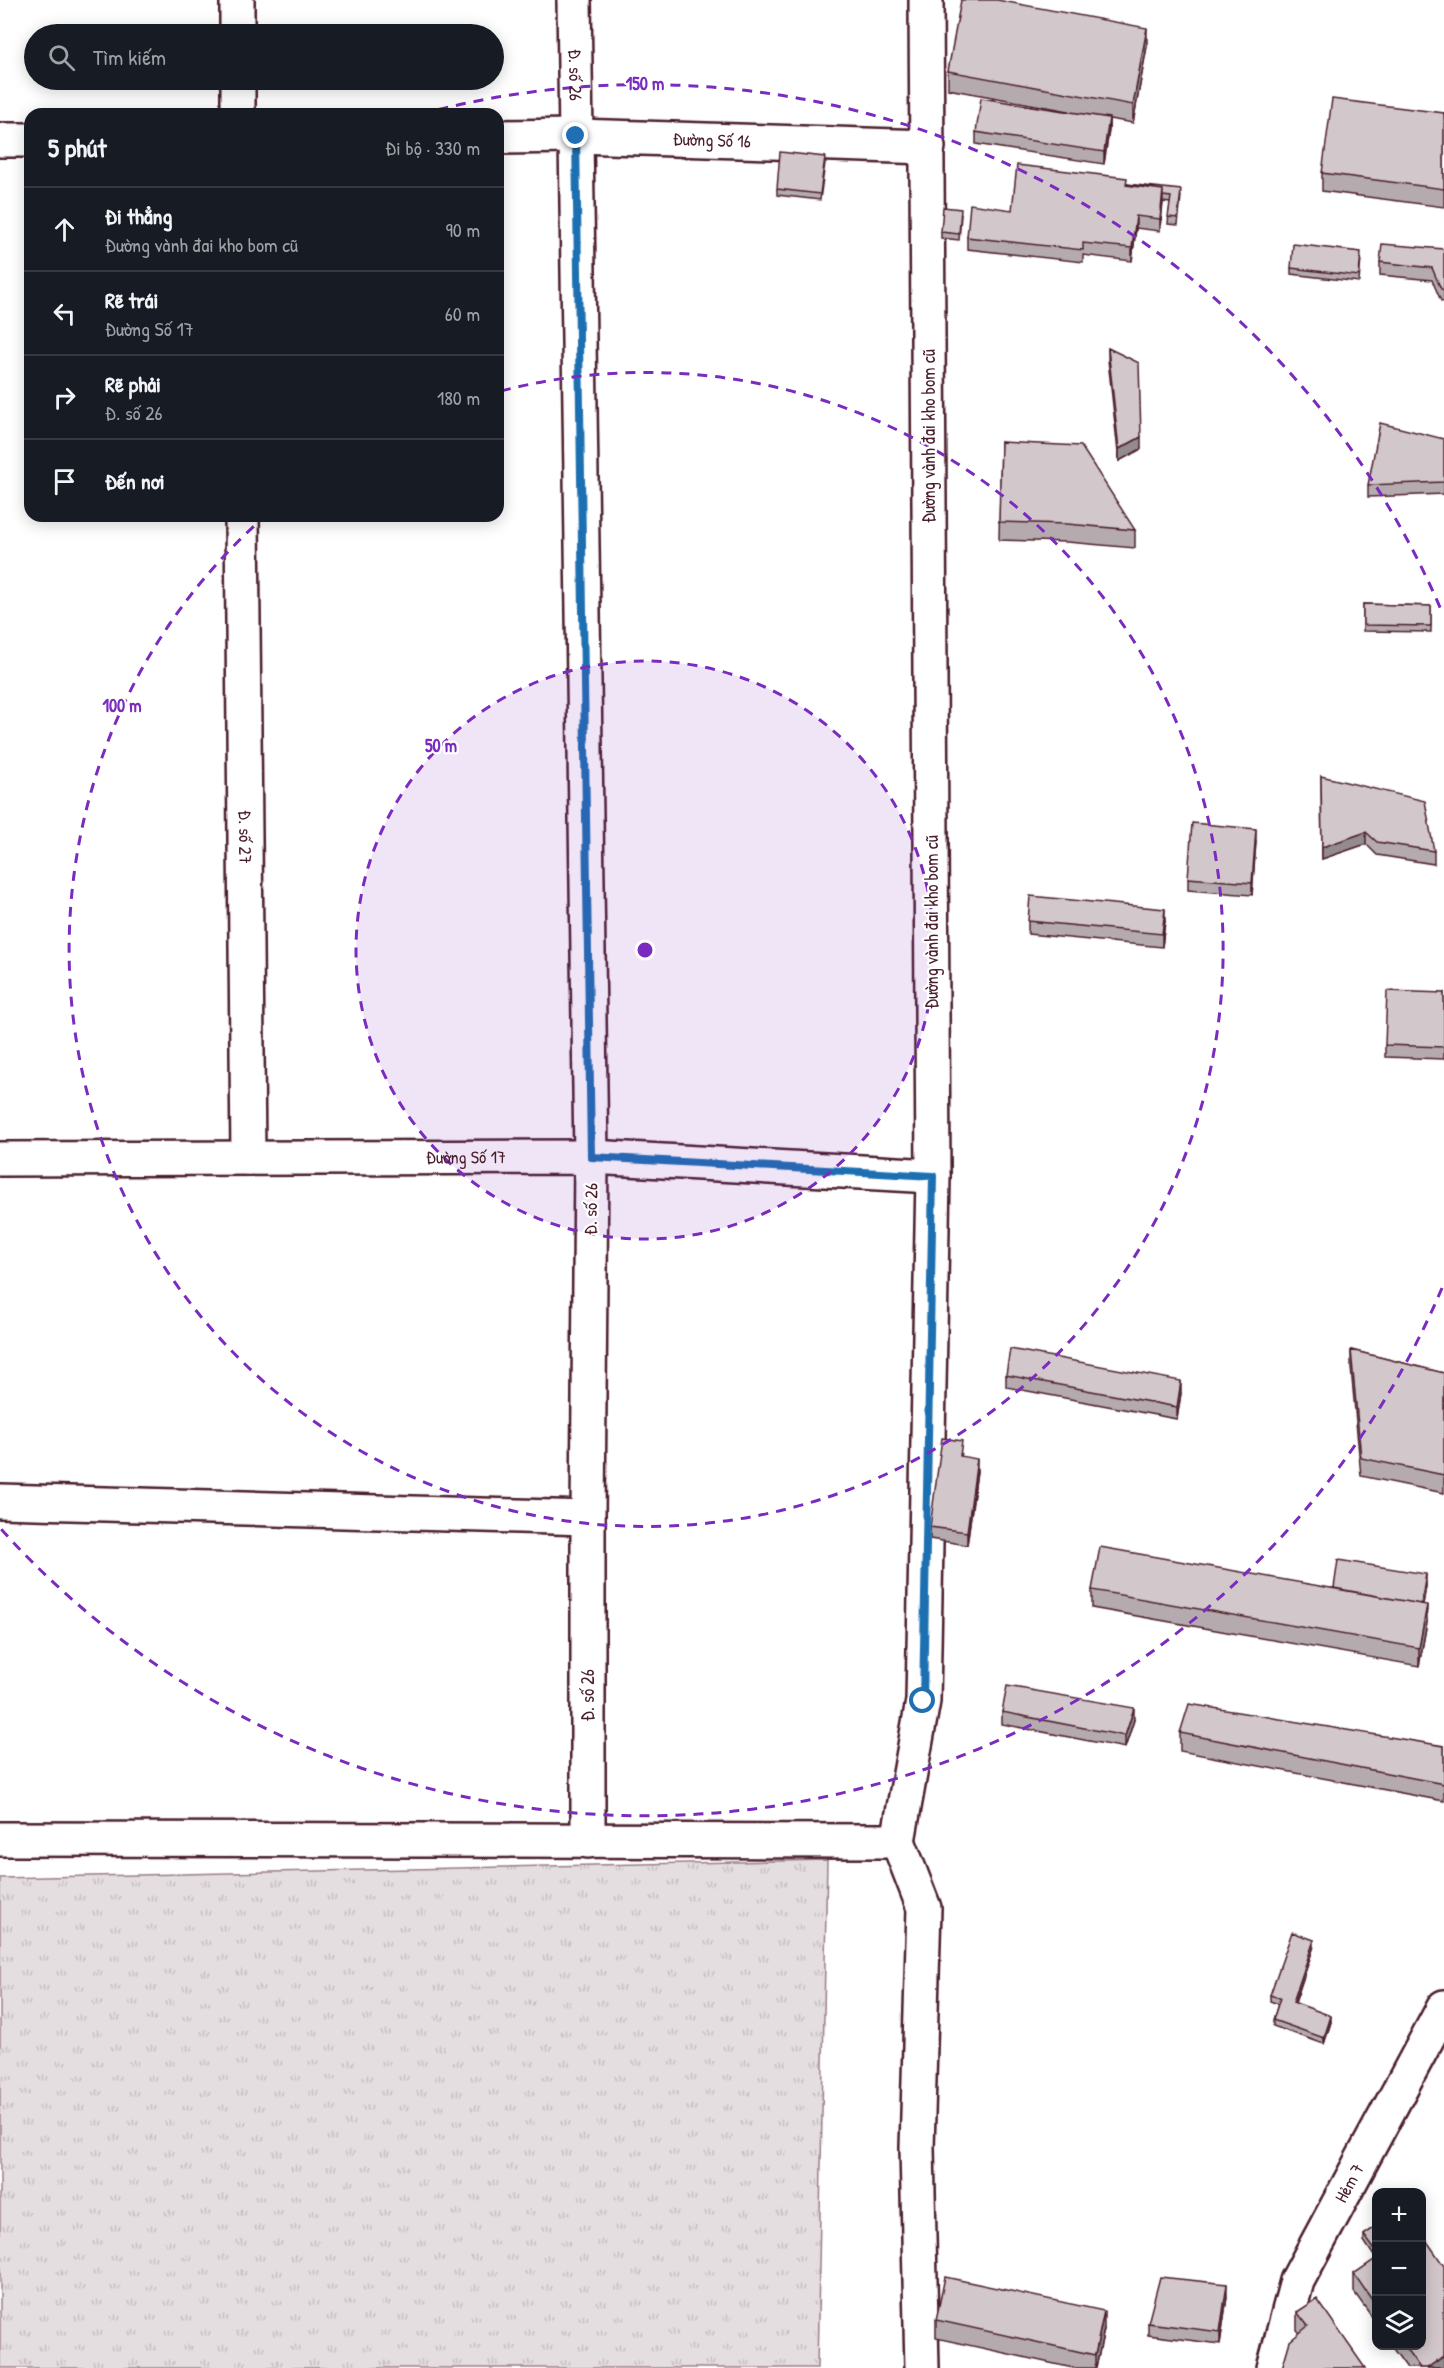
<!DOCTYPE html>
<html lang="vi">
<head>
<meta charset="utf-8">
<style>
  :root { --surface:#171b24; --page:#242831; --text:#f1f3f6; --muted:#9ea1a6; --line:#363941 }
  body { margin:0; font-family:"Patrick Hand",sans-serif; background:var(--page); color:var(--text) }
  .controls { position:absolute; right:18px; bottom:18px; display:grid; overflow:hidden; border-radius:12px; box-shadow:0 3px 15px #0003 }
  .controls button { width:54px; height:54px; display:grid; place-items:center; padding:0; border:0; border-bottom:2px solid var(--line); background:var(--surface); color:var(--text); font:30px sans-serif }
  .stop { position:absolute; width:18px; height:18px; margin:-14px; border:4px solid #1f6fb2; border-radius:50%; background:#fff }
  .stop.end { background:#1f6fb2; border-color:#fff; box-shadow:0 2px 6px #0008 }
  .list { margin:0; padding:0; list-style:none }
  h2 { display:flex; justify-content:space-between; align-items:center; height:78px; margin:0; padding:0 24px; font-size:26px }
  h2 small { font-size:20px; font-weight:400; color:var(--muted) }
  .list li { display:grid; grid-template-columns:39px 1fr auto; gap:18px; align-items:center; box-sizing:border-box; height:84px; padding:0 24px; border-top:2px solid var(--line) }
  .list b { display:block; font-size:22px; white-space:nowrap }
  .list p { margin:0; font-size:20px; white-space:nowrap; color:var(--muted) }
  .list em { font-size:20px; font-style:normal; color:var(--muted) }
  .icon { flex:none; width:33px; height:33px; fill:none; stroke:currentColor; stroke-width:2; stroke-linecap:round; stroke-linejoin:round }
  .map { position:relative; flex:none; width:1444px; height:2368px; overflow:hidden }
  .search { position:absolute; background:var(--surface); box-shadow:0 3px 15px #0003; left:24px; top:24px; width:480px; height:66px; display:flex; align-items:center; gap:15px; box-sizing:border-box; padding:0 21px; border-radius:33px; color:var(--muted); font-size:22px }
  .panel { position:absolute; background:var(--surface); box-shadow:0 3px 15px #0003; left:24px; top:108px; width:480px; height:414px; border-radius:18px }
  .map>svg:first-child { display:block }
</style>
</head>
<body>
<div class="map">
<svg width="1444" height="2368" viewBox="0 0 1444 2368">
  <defs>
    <pattern id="grass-tufts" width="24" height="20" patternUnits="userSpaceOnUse" patternTransform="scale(1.5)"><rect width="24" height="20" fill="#e5dee0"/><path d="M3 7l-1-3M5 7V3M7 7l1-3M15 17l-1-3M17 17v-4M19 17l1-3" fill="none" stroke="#c6bec0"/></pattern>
  </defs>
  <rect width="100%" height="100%" fill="#fff"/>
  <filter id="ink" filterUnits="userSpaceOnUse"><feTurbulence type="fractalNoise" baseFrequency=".0167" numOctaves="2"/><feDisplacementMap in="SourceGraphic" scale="12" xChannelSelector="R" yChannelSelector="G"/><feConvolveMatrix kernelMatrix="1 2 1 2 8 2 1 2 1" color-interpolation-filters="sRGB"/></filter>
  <g filter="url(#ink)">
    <path fill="url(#grass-tufts)" stroke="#987e86" stroke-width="1.5" d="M827 1860 817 2368H0V1878Z"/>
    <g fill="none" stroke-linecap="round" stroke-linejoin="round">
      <defs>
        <g id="minor">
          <path d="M237 0V34"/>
          <path id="s1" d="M574 0 591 1157 588 1518V1841"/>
          <path d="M238 80V114"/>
          <path id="s2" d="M498 137 576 136 928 147"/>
          <path d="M0 140H30"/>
          <path id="s3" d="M242 516 248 1158"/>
          <path id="s4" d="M0 1159 591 1157 933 1176"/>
          <path d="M0 1501 588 1518"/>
          <path d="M0 1839 898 1841"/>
          <path d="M898 1841 923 1701 933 1176 926 0"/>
          <path d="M898 1841 924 1908 917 2148 922 2368"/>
          <path id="s5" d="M1274 2368 1297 2281 1444 2007"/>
        </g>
      </defs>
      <use href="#minor" stroke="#4a1f2b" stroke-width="38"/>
      <use href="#minor" stroke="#fff" stroke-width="33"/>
    </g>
    <path fill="#b5abaf" stroke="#4a1f2b" stroke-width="1.5" d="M1147 46 1133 123 1109 119V130L1104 164 976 144V132L1069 111 948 89V71Z
      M1444 113V207L1322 191V173Z
      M825 163 820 200 777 195V189Z
      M1127 184 1181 196 1178 225 1168 224 1170 203 1163 202 1160 231 1136 228 1132 261 1083 255V262L967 249V237L1012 210Z
      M961 215 959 240 941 238V232Z
      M1444 249V302L1441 301 1432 280 1380 275V262Z
      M1361 258 1359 282 1291 274V268Z
      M1108 348 1141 449 1119 461 1108 360Z
      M1444 439V494L1368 497V485Z
      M1001 442 1135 530V548L1067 542 999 540Z
      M1363 604 1431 606V632L1363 631Z
      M1321 776 1434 851V864L1377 855 1366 844 1322 859Z
      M1256 841 1252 895 1188 890V878Z
      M1028 921H1165L1162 947 1028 934Z
      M1444 993V1059L1385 1057V1045Z
      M1351 1350 1444 1373V1493L1361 1476 1351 1368Z
      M1006 1375 1181 1393 1177 1419 1006 1387Z
      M962 1453 961 1456 977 1471 967 1545 930 1539V1527Z
      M1426 1586 1423 1604 1427 1622 1419 1666 1092 1608V1590L1334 1588Z
      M1002 1712 1134 1720 1125 1748 1002 1724Z
      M1180 1733 1444 1746V1801L1180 1751Z
      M1314 1946 1295 2003 1331 2022 1324 2044 1273 2026V2020L1278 2004 1270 2001V1995Z
      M1377 2226V2324L1354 2292V2274L1376 2259 1364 2241V2235Z
      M1227 2297 1220 2344 1148 2335V2323Z
      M1297 2312 1365 2368 1300 2333 1297 2330Z
      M936 2320 1104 2329 1096 2368H1073L936 2338Z
      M1391 2346H1422L1444 2368H1407Z"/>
    <path fill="#938b8e" stroke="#4a1f2b" stroke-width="1.5" d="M1147 28V46L1133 123V105Z
      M1109 118V130L1104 164V152Z
      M1163 190V202L1160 231V219Z
      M1136 216V228L1132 261V248Z
      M1141 437V449L1119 461V449Z
      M1256 829V841L1252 895V883Z
      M1366 832V844L1322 859V847Z
      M1165 909V921L1162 947V934Z
      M1181 1381V1393L1177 1419V1407Z
      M977 1459V1471L967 1545V1532Z
      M1426 1574V1586L1421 1617V1604Z
      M1427 1605V1622L1419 1666V1648Z
      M1134 1708V1720L1125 1748V1736Z
      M1314 1940V1946L1293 2008V2002Z
      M1331 2016V2022L1324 2044V2038Z
      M1227 2284V2297L1220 2344V2332Z
      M1104 2311V2329L1096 2368H1095V2355Z
      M1444 2356V2368H1427Z"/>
    <path fill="#d2c7cb" stroke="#4a1f2b" stroke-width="1.5" d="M961 0H997L1147 28 1133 105 948 71Z
      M981 98 1109 118 1104 152 976 132Z
      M1332 99 1444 113V189L1322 173Z
      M780 152 825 157 820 194 777 189Z
      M1017 165 1127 178 1126 185 1163 190 1160 219 1136 216 1132 248 1083 243V250L967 237 970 204 1012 210Z
      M1127 184 1181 190 1178 218 1168 217 1171 197 1163 196V190L1127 185Z
      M943 207 961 209 959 234 941 232Z
      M1293 244 1361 252 1359 276 1291 268Z
      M1382 244 1444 249V290L1441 289 1432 268 1380 262Z
      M1108 348 1139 363 1141 437 1119 449Z
      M1380 423 1444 439V482L1368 485Z
      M1001 442 1081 446 1135 530 1067 524 999 522Z
      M1363 604 1431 606V626L1363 625Z
      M1321 776 1425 801 1434 851 1377 842 1366 832 1322 847Z
      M1192 823 1256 829 1252 883 1188 878Z
      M1030 896 1165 909 1162 934 1028 921Z
      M1387 991 1444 993V1047L1385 1045Z
      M1010 1349 1181 1381 1177 1407 1006 1375Z
      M1351 1350 1444 1373V1475L1361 1458Z
      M942 1438 962 1441 960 1456 977 1459 967 1532 930 1527Z
      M1100 1547 1427 1605 1419 1648 1092 1590Z
      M1338 1560 1426 1574 1421 1604 1334 1588Z
      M1007 1686 1134 1708 1125 1736 1002 1712Z
      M1189 1704 1444 1746V1784L1180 1733Z
      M1292 1932 1314 1940 1293 2002 1331 2016 1324 2038 1273 2020 1280 1998 1270 1995Z
      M1377 2226V2253L1364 2235Z
      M1422 2234 1444 2266V2356L1427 2368H1420L1404 2346H1422Z
      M1377 2258V2307L1354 2274Z
      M945 2277 1104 2311 1095 2355 936 2320Z
      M1160 2277 1227 2284 1220 2332 1148 2323Z
      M1317 2299 1365 2368H1282L1290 2341 1308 2326 1297 2312Z"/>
  </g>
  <g fill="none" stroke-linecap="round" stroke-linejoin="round" filter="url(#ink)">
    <path stroke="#1f6fb2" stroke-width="8" d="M576 136 591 1157 933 1176 923 1701"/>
  </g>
  <circle cx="645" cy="950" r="289" fill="#7b2cbf" fill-opacity=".12"/>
  <g fill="none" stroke="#7b2cbf" stroke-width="3" stroke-dasharray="10 8">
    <circle cx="645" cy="950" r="289"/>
    <path d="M501 391A577 577 0 1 1 263 518"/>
    <path d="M1442 1288A866 866 0 0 1 1 1529M421 114A866 866 0 0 1 1442 612"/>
  </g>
  <g text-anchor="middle" stroke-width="4.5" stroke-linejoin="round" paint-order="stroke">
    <g font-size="18" fill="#4a1f2b" stroke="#fff">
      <text dy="6" stroke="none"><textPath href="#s1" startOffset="75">Đ. số 26</textPath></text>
      <text dy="6" stroke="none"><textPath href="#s2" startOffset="214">Đường Số 16</textPath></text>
      <text transform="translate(929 436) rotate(-90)" y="6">Đường vành đai kho bom cũ</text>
      <text dy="6" stroke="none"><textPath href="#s3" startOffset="321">Đ. số 27</textPath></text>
      <text transform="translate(932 922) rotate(-90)" y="6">Đường vành đai kho bom cũ</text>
      <text dy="6" stroke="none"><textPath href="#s4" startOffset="466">Đường Số 17</textPath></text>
      <text transform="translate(591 1209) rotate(-89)" y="6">Đ. số 26</text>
      <text transform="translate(588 1695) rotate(-90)" y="6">Đ. số 26</text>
      <text dy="6" stroke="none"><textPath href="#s5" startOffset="201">Hẻm 7</textPath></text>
    </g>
  </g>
  <circle cx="645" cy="950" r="9" fill="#7b2cbf" stroke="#fff" stroke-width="3"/>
  <g font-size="18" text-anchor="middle" font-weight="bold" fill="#7b2cbf" stroke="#fff" stroke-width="4.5" stroke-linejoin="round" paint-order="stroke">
    <text x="645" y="90">150 m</text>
    <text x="122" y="712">100 m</text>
    <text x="441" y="752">50 m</text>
  </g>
</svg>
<div class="controls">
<button>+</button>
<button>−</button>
<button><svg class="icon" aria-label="layers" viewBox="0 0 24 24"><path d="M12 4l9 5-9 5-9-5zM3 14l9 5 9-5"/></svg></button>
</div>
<div class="stop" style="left:923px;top:1701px"></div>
<div class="stop end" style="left:576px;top:136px"></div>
<div class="search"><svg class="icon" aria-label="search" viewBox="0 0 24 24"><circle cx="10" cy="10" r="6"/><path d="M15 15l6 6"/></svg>Tìm kiếm</div>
<section class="panel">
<h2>5 phút<small>Đi bộ · 330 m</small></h2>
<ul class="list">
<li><svg class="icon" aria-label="ahead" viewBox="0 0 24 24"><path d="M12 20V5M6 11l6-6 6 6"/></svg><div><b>Đi thẳng</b><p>Đường vành đai kho bom cũ</p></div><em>90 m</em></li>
<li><svg class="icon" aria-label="left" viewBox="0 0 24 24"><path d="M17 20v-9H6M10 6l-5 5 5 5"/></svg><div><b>Rẽ trái</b><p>Đường Số 17</p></div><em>60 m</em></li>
<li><svg class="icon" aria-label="right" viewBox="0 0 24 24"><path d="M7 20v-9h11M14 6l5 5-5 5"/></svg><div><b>Rẽ phải</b><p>Đ. số 26</p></div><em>180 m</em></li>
<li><svg class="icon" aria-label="arrive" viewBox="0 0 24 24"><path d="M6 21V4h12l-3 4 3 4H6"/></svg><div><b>Đến nơi</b></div></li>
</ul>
</section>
</div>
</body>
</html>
